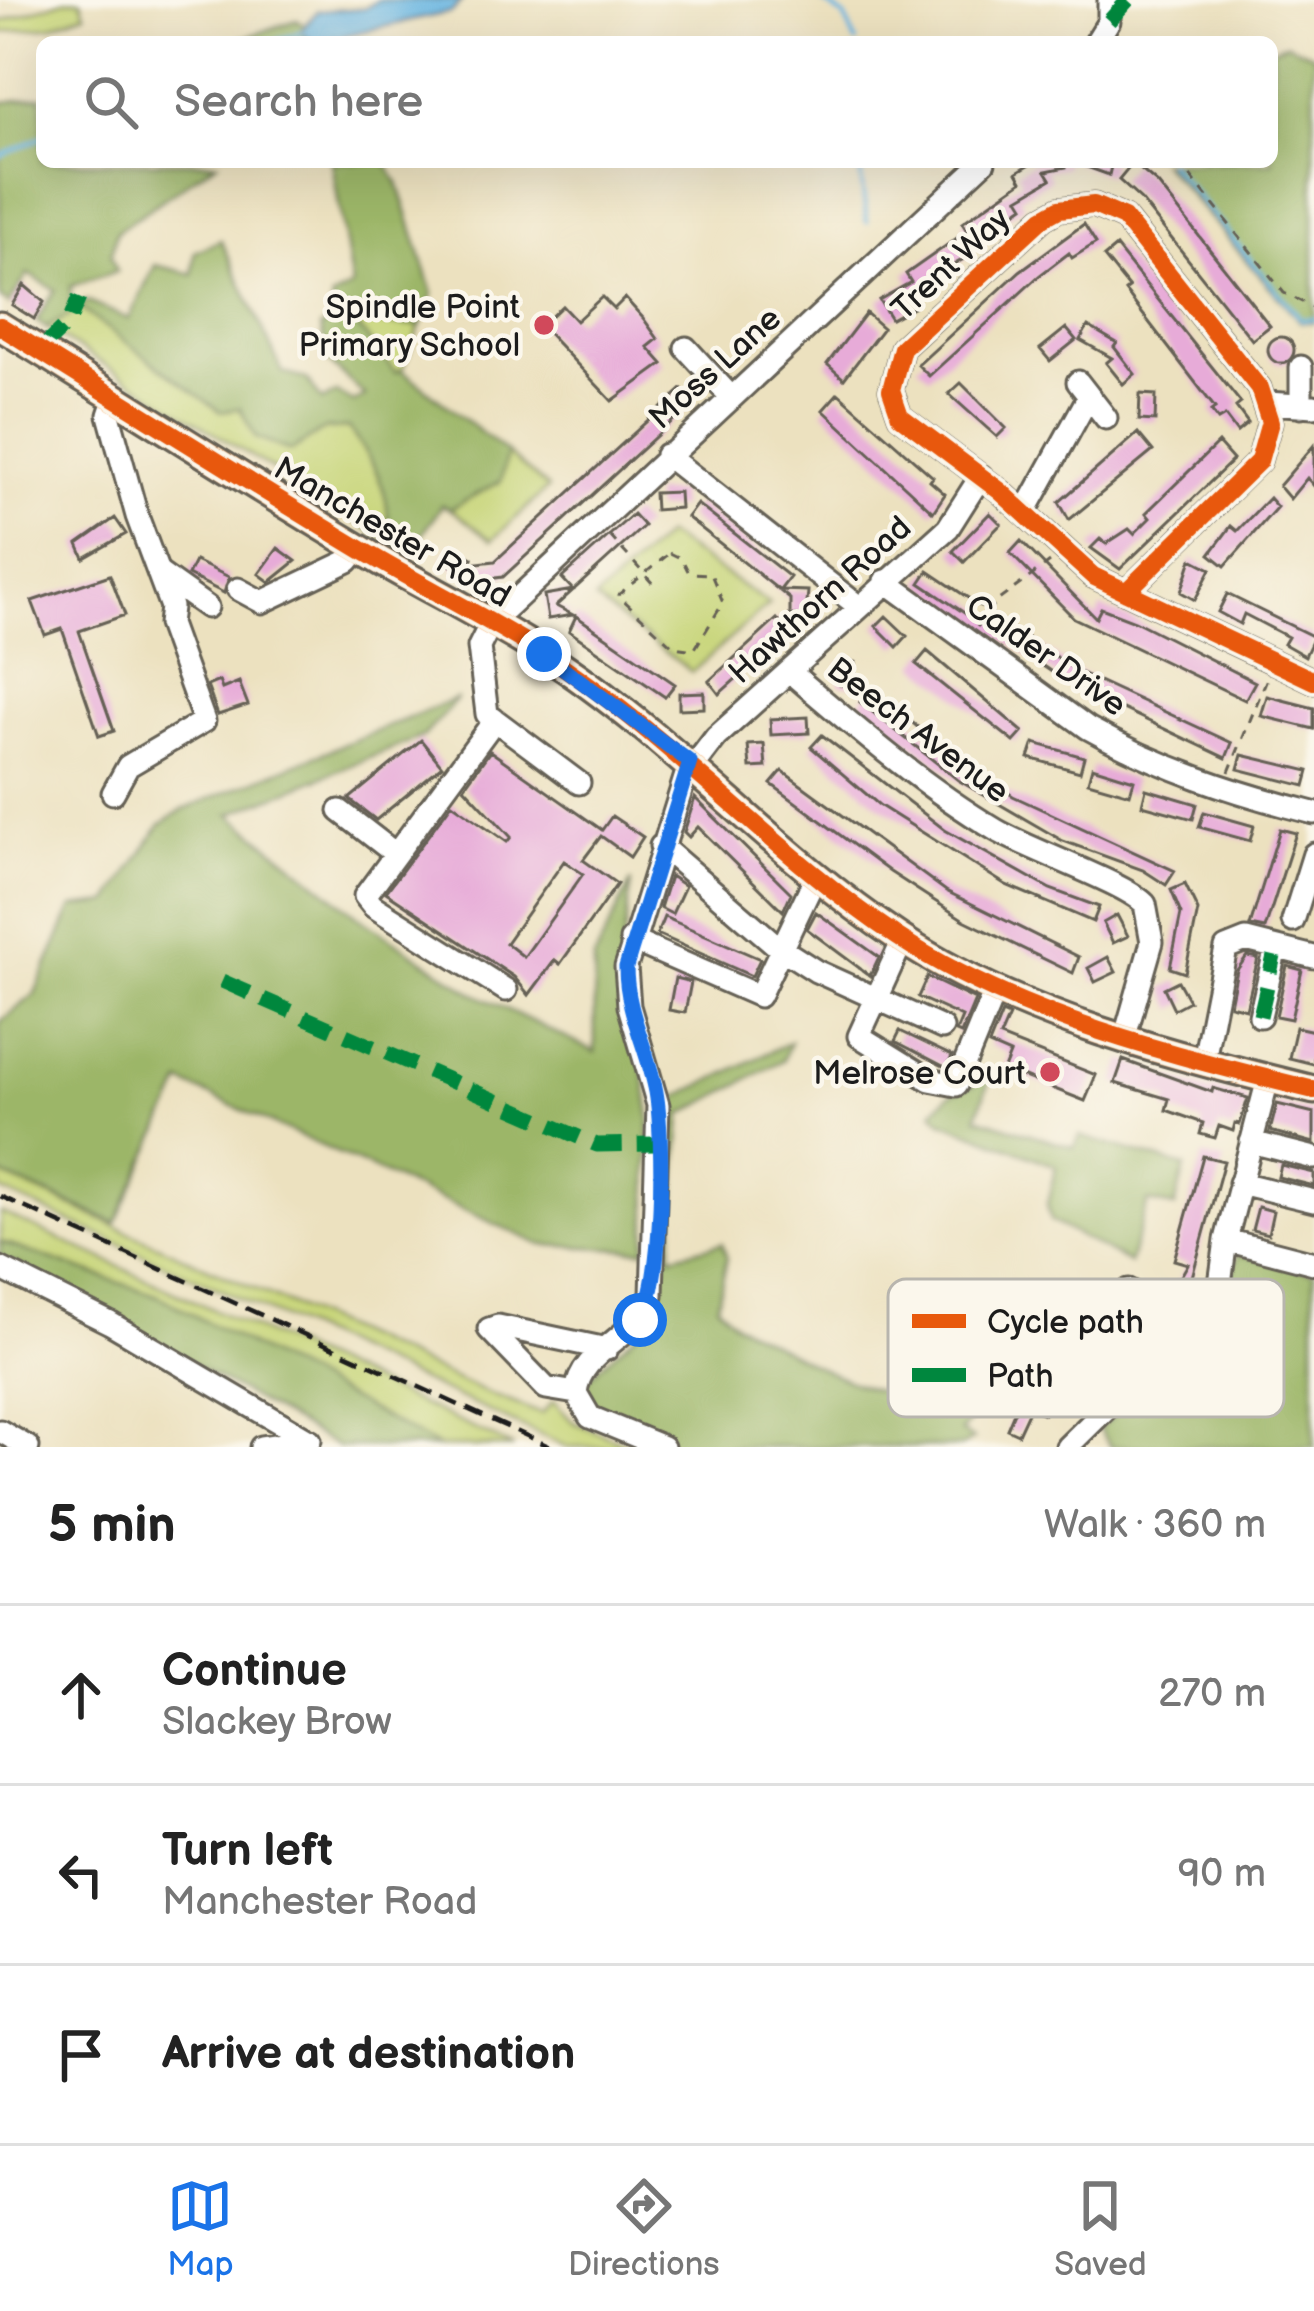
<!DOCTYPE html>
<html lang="en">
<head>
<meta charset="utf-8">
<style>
  :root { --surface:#fff; --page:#f6f6f6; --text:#222; --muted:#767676; --line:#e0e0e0; --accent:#1a73e8 }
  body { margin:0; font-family:"Balsamiq Sans",sans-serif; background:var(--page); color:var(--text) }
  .stop { position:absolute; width:36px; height:36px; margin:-27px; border:9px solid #1a73e8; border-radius:50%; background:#fff }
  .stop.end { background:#1a73e8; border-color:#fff; box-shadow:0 3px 12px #0008 }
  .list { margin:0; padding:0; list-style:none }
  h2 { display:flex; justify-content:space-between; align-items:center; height:156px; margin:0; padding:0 48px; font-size:51px }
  h2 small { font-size:39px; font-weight:400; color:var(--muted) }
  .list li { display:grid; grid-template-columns:78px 1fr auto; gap:36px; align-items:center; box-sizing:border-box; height:180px; padding:0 48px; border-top:3px solid var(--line) }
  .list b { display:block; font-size:45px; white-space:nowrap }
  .list p { margin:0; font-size:39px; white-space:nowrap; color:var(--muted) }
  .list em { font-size:39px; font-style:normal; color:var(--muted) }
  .icon { flex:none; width:66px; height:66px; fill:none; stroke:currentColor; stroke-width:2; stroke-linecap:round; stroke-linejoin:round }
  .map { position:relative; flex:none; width:1314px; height:1447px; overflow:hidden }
  .search { position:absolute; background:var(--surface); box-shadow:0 12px 48px #0002; left:36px; right:36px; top:36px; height:132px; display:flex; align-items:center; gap:30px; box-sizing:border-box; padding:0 42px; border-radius:18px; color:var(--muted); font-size:45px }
  .sheet { height:696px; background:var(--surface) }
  nav { display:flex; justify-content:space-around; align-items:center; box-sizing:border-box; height:168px; border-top:3px solid var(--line); background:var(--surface); font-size:33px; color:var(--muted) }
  nav a { display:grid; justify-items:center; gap:6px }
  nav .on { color:var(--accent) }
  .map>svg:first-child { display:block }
</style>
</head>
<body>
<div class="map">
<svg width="1314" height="1447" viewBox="0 0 1314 1447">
  <rect width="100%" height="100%" fill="#fbf7ec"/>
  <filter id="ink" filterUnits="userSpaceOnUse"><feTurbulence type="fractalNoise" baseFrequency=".00833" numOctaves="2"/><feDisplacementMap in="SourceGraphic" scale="24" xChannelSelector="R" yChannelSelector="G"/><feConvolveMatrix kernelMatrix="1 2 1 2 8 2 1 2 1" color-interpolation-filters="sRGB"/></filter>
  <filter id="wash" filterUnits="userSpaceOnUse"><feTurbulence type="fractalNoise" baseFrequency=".004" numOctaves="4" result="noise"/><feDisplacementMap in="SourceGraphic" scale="48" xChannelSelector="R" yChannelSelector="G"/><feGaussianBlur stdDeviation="2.7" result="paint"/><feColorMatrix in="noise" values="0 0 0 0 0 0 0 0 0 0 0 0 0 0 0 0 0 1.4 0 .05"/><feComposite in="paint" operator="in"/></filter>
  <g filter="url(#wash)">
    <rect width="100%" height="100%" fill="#ece1bf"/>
    <path fill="#c6d476" stroke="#717849" stroke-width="3" d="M64 0H81L85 13 51 26 0 33V22Z
      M70 302 240 408 256 438 291 451 325 429 348 428C376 465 393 494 387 541L46 328 70 315Z
      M352 321 420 326 402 370 395 372Z
      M507 453 548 488 492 540 450 509 501 481Z
      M666 535 769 604 692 672 595 600Z
      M0 1174 480 1390 542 1414 553 1401 573 1422 635 1447H567L0 1190Z
      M0 1212 514 1447H439L158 1296 0 1242Z"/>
    <path fill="#9cb667" stroke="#5c6942" stroke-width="3" d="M297 20 306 25 301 32 312 42H231Z
      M1287 43 1314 55V322L1300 321 1161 162H1272V49Z
      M42 96V162H217L117 231 111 256 117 271 71 286 70 315 46 328 36 321 55 290 28 274 9 304 0 298V103Z
      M332 162H385L398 183 433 294 420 326 354 322 395 372 402 370 507 453 501 481 450 509 442 505 410 554 387 541C393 494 376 464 348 428L325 429 291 451 256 438 240 408 221 412 78 307 86 301 129 319 155 265 193 274 195 252 221 240 283 373 307 379 322 401 336 393 353 402 365 396 328 361 321 327 336 320 330 319 332 298 352 287Z
      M458 698 424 736 230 814 362 919 473 993 595 1052 594 959 631 882 624 938 650 1117 646 1250 542 1245 182 1083 116 1223 0 1174V1022L34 995 73 907 109 903 161 824 184 809Z
      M790 1042 783 1060 682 1115 671 1256 722 1243 727 1258 717 1305 735 1323C805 1357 901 1429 981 1380 991 1373 995 1360 1016 1346L1002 1380 961 1432 973 1439 961 1447H675L600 1418 584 1386C606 1351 644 1339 661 1299L671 1100Z
      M980 1073 990 1077 977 1117 1074 1148 1080 1136 1185 1167 1175 1207 1148 1202 1129 1263 1051 1221 1047 1204 1056 1166 942 1121 933 1111 949 1095 977 1083Z
      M0 1242 158 1296 439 1447H338L17 1264 0 1261Z
      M1238 1254 1314 1273V1447H1111L1099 1429 1206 1329 1226 1300Z"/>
    <path fill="#68b5e1" stroke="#42687e" stroke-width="3" d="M378 0H462L452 12 314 42 301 32 317 11 365 8Z"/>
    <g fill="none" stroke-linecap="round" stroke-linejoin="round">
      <path stroke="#68b5e1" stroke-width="4.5" d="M820 0 845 17 856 42
        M274 42 301 32
        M0 156 42 137
        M859 162 867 222
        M1167 162 1301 319H1314"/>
    </g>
    <g id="blocks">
      <path fill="#e7abd8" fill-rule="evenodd" d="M1034 162H1066V167L1046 171 1051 179 1019 198 1024 206 964 248 969 256 936 275 940 281 909 299 913 307 891 319 879 300 911 282 906 274 967 231 962 223 1022 181 1017 172Z
        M1073 162H1112L1109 175Z
        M1133 163 1158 184 1270 326 1252 340 1141 200 1119 180Z
        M1084 224 1096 243 1072 258 1069 253 1039 276 929 376 918 365 1020 271Z
        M1116 247 1241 403 1236 407 1248 423 1237 432 1225 416 1218 420 1211 411 1215 408 1125 291 1129 288 1104 257Z
        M24 285 44 302 34 319 12 305Z
        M602 297 614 309 625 298 643 318 658 339 648 347 663 364 612 401 541 326 562 306 576 321Z
        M866 313 883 328 844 379 827 364Z
        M1088 326 1117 343 1114 347 1135 374 1123 384 1106 363 1112 358 1080 340Z
        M1066 328 1076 340 1050 361 1040 349Z
        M1268 350a13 13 0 1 1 26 0a13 13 0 1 1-26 0Z
        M961 383 1006 428 997 437 949 394Z
        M682 389 693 402 503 577 479 580 477 563 495 561Z
        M838 393 933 477 930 481 945 494 933 512 823 410Z
        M1140 394 1156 395 1155 421 1139 420Z
        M1138 433 1153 451 1069 520 1059 502Z
        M1218 443 1233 460 1120 569 1091 548 1100 539 1106 544 1129 529 1134 534 1150 518 1146 513Z
        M1314 445V486L1307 478 1290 499 1279 486Z
        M679 492 680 508 655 510 654 493Z
        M1269 498 1277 507 1225 566 1210 554 1231 526 1237 531Z
        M697 504 790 577 780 590 808 591 806 616 790 615V599L687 517Z
        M990 513 1001 524 964 562 953 551Z
        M633 514 644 526 556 606 573 615 548 619 544 595 573 590 562 578Z
        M115 518 126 534 84 558 78 544Z
        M1021 541 1096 618 1101 608 1135 621 1255 682 1245 700 1074 618 1010 553Z
        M451 546 473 558 465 572 442 561Z
        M278 548 296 561 270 582 259 574Z
        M1192 559 1211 569 1195 600 1181 592Z
        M195 561 229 577 224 593 188 575Z
        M928 571 1077 671 1232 743 1226 758 1068 683 920 583Z
        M110 575 125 615 79 631 114 731 99 736 62 629 45 635 32 601Z
        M1227 594 1314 637 1305 656 1284 644 1288 637 1244 614 1240 624 1218 612Z
        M576 616 675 684 665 697 569 631Z
        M886 616 907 636 897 647 876 626Z
        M777 619 788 632 719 694 709 681Z
        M927 651 1023 732 1014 742 916 664Z
        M839 662H855L856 685H840Z
        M219 681 222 689 239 682 248 705 218 715 207 686Z
        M872 688 942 748 1013 796 1175 871 1166 885 1143 870 1063 841 958 780 860 702Z
        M704 692V708L679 709V693Z
        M1267 696 1314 708V729L1261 716Z
        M808 717 809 733 771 735 770 719Z
        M822 735 945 830 1050 889 1099 907 1093 922 1006 885 879 805 811 747Z
        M421 740 442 766 376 820 349 799Z
        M1034 743 1084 757 1080 772 1029 758Z
        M764 744 766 767 750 768 748 745Z
        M490 751 602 830 612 816 643 837 630 857 601 836 583 860 617 884 560 964 555 960 529 995 514 977 386 892 452 803 507 842 511 837 464 787ZM564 861 583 874 524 957 506 943Z
        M1242 755 1309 771 1305 786 1238 769Z
        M1092 767 1134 780 1130 794 1088 782Z
        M782 771 946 891 1079 957 1073 973 964 920 890 872 771 784Z
        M1146 789 1197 804 1193 819 1142 805Z
        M695 798 791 893 783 911 698 827 689 837 684 832Z
        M1204 812 1254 826 1250 841 1199 827Z
        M1280 829 1296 833 1265 929 1250 926Z
        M670 876 685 886 672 914 660 908Z
        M1185 884 1198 911 1185 973 1170 968 1181 914 1171 890Z
        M816 912 879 957 870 976 807 929Z
        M1117 915 1128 936 1113 943 1103 923Z
        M664 917 760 959 752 976 657 934Z
        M1247 956 1258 958 1246 1009 1230 1005 1237 970Z
        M1108 957 1116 972 1095 982 1088 968Z
        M1287 966 1302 970 1291 1019 1276 1016Z
        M927 977 975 1000 961 1034 956 1032 962 1017 918 997Z
        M675 978 691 982 685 1013 669 1010Z
        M1178 981 1189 1001 1174 1009 1164 988Z
        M1002 1013 1009 1016 1000 1037 1096 1075 1085 1101 1004 1069 1010 1054 989 1045Z
        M1296 1027 1314 1031V1064L1289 1058Z
        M900 1031 952 1056 947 1068 895 1041Z
        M1123 1060 1212 1092 1213 1088 1248 1098 1240 1124 1235 1123 1233 1131 1219 1126 1215 1138 1200 1134 1203 1123 1166 1110 1169 1099 1115 1083Z
        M1277 1104 1314 1113V1143L1270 1131Z
        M1203 1156 1224 1161 1192 1277 1200 1282 1190 1299 1173 1290 1188 1264 1174 1260Z
        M1281 1165 1314 1173V1186L1278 1177Z
        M1258 1207 1273 1211 1268 1234 1252 1230Z
        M1015 1390 1048 1405 1044 1414 1030 1408 1018 1434 1007 1429 1018 1403 1011 1400Z"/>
    </g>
  </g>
  <g filter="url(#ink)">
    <use href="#blocks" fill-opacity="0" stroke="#656155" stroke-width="3"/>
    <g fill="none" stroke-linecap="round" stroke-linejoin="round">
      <defs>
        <path id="minor" d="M1096 42 1109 21V0
          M686 348 730 396
          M1301 367V406
          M1078 382 1106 418
          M1267 403 1314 406
          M666 455 858 606
          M1025 512 1089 396
          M159 573 207 607
          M885 581 1088 728C1160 768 1234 793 1314 813
          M238 589 262 602 348 561 358 549
          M1126 592 1259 461 1270 422 1259 388 1124 218 1094 205 1059 209 1043 218 902 348 891 390 900 416 1000 491 1093 576 1314 681
          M790 672C856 728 921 785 996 830 1030 850 1125 883 1145 904L1152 942 1125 1036
          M494 721 365 896 373 906 506 990
          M694 766 716 737 948 528 981 476
          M579 783 487 714 479 647 491 623 984 162
          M113 793 128 766 204 721 169 624 171 607 137 516 109 415 115 397
          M340 811 393 852
          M661 846 777 946 816 971 942 1028
          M1293 921 1314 854
          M631 940 759 996 817 874
          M903 940 859 1036 930 1080 956 1085 996 988
          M1260 1016 1274 956
          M1204 1060 1226 948 1246 940 1314 957
          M1251 1142 1314 1158
          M1240 1183 1314 1201
          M1226 1240 1314 1263
          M0 1268 110 1323 309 1440
          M1129 1290 1187 1328
          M576 1393 546 1388 489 1329 498 1326 607 1349
          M0 1431 28 1447
          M261 1447 310 1440
          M663 1447 590 1417 576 1393C580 1349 639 1338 652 1295L658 1105 629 1006 626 967 690 762
          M1067 1447 1218 1299 1226 1240 1268 1079"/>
        <path id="major" d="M0 326C118 399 235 474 355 546 417 584 483 615 544 654 672 736 772 853 898 937 1018 1017 1175 1056 1314 1090"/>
      </defs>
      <use href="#minor" stroke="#656155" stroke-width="27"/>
      <use href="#major" stroke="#656155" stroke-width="33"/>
      <path stroke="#656155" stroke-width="3" stroke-dasharray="9 9" stroke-linecap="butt" d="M1179 162 1284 293 1314 308
        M610 536 654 585
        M670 553 682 559 689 573 711 574 723 603 694 650 674 647 618 595Z
        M977 627 996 602 1050 562
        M1229 772 1268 676"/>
      <use href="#minor" stroke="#fff" stroke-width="21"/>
      <use href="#major" stroke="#f8bd89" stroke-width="27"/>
      <path stroke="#1c1c1c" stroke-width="4.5" stroke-dasharray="18 9" stroke-linecap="butt" d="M0 1196 551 1447"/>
      <path stroke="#00873e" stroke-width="15" stroke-dasharray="30 15" stroke-linecap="butt" d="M1109 21 1128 0
        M40 350 69 322 79 298
        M222 981 597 1145 658 1144
        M1260 1016 1274 956"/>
      <defs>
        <path id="cycleway" d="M0 326C118 399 235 474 355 546 417 584 483 615 544 654 672 736 772 853 898 937 1018 1017 1175 1056 1314 1090
          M1126 592 1259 461 1270 422 1259 388 1124 218 1094 205 1059 209 1043 218 902 348 891 390 900 416 1000 491 1093 576 1314 681"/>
      </defs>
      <use href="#cycleway" stroke="#fbf7ec" stroke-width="26"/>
      <use href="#cycleway" stroke="#e8590c" stroke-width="18"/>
    </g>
  </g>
  <g fill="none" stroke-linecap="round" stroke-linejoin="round" filter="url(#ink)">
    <path stroke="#1a73e8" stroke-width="15" d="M544 654 690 762 626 967C626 1012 648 1049 656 1092 664 1137 664 1285 640 1320"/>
  </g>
  <g fill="#d1495b" stroke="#fbf7ec" stroke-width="4.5">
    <circle cx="544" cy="325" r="12"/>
    <circle cx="1050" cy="1072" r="12"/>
  </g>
  <g text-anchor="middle" stroke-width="9" stroke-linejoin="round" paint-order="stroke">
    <g font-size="33" fill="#1c1c1c" stroke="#fbf7ec">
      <text transform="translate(950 263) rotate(-43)" y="12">Trent Way</text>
      <text transform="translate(714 367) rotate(-42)" y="12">Moss Lane</text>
      <text transform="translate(393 531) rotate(30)" y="12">Manchester Road</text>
      <text transform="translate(819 599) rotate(-42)" y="12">Hawthorn Road</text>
      <text transform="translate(1047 654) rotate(35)" y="12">Calder Drive</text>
      <text transform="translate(919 729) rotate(37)" y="12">Beech Avenue</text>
    </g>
    <g font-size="33" fill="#1c1c1c" stroke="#fbf7ec" text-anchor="end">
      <text x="520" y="318">Spindle Point<tspan x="520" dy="38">Primary School</tspan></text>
      <text x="1026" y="1084">Melrose Court</text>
    </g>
  </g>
  <rect x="888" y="1279" width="396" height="138" rx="18" fill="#fbf7ec" stroke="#b8b5ae" stroke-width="3"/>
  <rect x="912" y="1314" width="54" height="14" fill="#e8590c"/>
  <rect x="912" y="1368" width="54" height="14" fill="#00873e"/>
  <g font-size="33" fill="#1c1c1c">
    <text x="987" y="1333">Cycle path</text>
    <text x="987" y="1387">Path</text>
  </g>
</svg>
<div class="stop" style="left:640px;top:1320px"></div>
<div class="stop end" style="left:544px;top:654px"></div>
<div class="search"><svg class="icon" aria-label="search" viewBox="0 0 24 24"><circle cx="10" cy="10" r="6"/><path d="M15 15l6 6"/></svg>Search here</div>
</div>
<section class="sheet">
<h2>5 min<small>Walk · 360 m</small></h2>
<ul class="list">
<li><svg class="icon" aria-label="ahead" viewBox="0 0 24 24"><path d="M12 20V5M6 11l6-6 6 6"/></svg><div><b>Continue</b><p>Slackey Brow</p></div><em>270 m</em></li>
<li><svg class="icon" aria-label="left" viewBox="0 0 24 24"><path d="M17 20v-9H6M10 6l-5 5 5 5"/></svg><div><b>Turn left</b><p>Manchester Road</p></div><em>90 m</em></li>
<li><svg class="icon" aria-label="arrive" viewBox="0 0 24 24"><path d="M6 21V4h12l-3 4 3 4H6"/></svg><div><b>Arrive at destination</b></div></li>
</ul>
</section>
<nav>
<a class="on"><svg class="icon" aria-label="map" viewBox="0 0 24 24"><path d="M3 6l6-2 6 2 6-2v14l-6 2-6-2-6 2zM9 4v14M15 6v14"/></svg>Map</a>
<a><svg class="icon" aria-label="directions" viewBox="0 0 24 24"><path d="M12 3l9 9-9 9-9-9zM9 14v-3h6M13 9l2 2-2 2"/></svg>Directions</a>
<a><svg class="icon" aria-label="saved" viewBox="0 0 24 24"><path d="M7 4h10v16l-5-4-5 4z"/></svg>Saved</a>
</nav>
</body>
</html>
